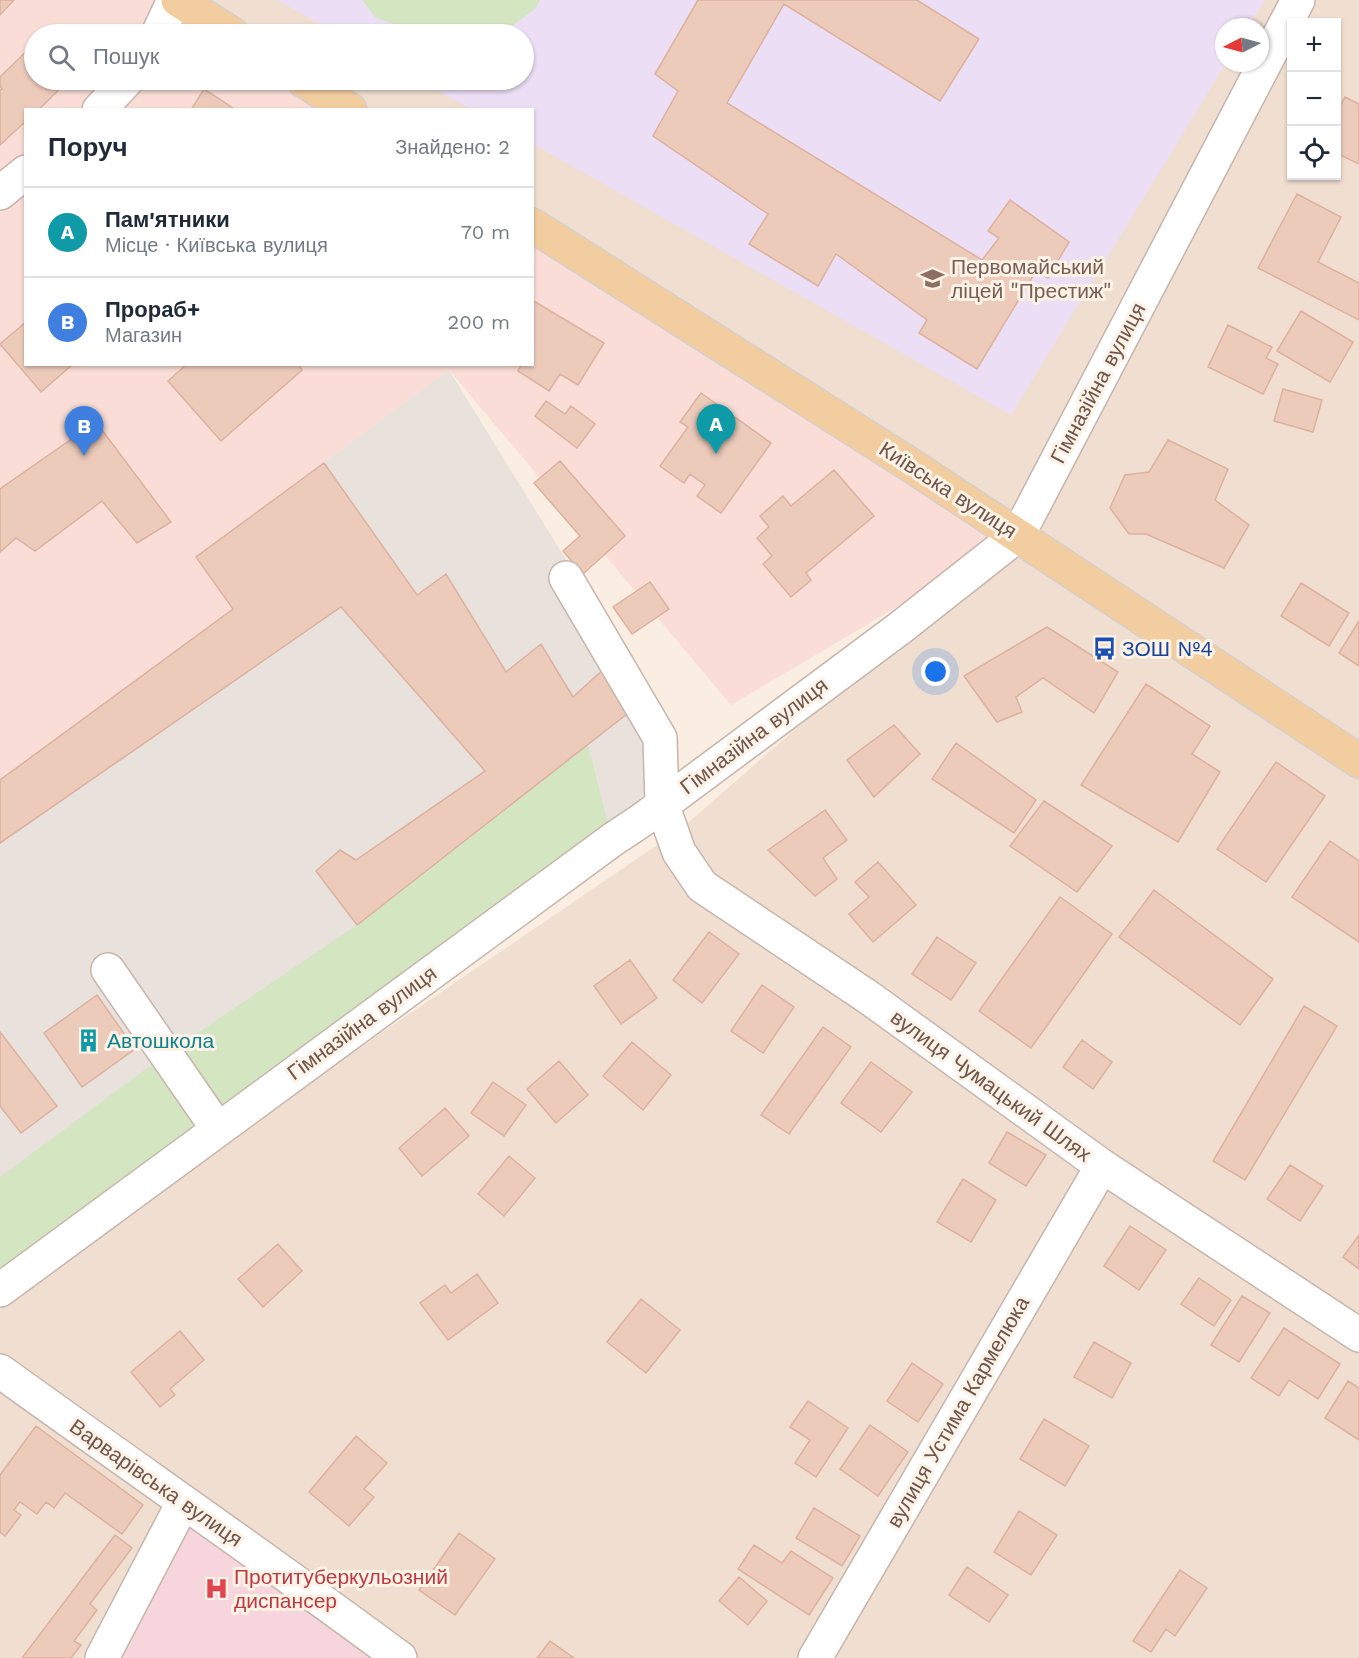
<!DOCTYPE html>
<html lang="uk">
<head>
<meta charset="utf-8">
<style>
  :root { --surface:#fff; --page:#f6f6f7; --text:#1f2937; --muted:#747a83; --line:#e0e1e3; --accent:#111827 }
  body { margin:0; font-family:"Work Sans",sans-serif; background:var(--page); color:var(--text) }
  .controls { position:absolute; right:18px; top:18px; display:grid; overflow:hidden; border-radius:0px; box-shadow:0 2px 4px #0004 }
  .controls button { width:54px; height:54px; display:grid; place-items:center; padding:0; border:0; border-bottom:2px solid var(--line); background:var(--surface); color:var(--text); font:30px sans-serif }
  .compass { position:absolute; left:1215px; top:18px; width:54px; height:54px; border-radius:50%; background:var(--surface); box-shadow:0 2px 4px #0004; rotate:264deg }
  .you { position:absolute; left:936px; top:672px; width:21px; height:21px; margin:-15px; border:4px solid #fff; border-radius:50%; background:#1a73e8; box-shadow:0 0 0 9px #1a73e833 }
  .badge { display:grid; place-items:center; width:39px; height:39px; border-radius:50%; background:var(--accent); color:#fff; font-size:20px; font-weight:700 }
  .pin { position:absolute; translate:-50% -50px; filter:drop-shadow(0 2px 3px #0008) }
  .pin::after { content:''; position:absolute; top:32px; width:21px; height:18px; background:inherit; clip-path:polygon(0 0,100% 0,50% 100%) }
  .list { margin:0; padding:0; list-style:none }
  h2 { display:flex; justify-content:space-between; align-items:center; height:78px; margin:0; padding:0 24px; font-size:26px }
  h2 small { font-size:20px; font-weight:400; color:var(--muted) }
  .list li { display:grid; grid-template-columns:39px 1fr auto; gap:18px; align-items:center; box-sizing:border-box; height:90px; padding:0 24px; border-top:2px solid var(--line) }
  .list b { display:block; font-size:22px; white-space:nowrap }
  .list p { margin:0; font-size:20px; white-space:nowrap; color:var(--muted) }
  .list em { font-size:20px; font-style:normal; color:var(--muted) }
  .icon { flex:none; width:33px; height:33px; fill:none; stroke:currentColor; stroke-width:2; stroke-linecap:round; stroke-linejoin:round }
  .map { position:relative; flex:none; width:1359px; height:1658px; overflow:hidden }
  .search { position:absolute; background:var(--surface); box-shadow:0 2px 4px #0004; left:24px; top:24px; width:510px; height:66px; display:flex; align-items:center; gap:15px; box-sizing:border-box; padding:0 21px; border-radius:33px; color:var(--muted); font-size:22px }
  .panel { position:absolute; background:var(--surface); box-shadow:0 2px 4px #0004; left:24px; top:108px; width:510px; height:258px; border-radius:0px }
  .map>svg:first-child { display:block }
</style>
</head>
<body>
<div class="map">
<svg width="1359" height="1658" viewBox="0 0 1359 1658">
  <rect width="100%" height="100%" fill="#f9eee1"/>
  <path fill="#f0dfd0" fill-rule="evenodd" d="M178 0H1359V1658H0V1293L682 828 1018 535 533 225 532 110 350 109 303 80H524V34H232ZM1292 22H1336V176H1292ZM1224 27H1260V63H1224Z"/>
  <path fill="#f9ddd6" d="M0 0H178L232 34H34V80H303L350 109 26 110V364H532L533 225 1018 535 731 705 449 370 196 557 233 609 0 780Z"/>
  <path fill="#e8e1dc" d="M449 370 679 743 612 840 0 1290V780L233 610 196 557Z"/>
  <path fill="#ebdef5" d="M277 0H1265L1248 27H1224V63H1226L1011 415 533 144 532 110 471 109 418 80H524V34H338Z"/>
  <path fill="#f6d5dc" d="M186 1519 376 1658H116Z"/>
  <path fill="#d3e5c1" d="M362 0H540L536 8 504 32 490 34H424L376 18Z
    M588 745 612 840 0 1290V1177L165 1055 357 925Z"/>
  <path fill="#eccbbb" stroke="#ddb19d" stroke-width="1.5" d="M0 0H14L0 15Z
    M698 0H917L979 39 940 101 784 4 727 103 982 260 999 238 988 231 1010 200 1069 242 1048 278 1036 271 977 369 919 333 927 320 836 254 818 286 749 244 768 214 653 136 678 91 655 74Z
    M34 44V80H69L38 110H26V121L0 145V90L2 89 0 86V77Z
    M204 89 236 110H191Z
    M1345 97 1359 104V164L1336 153V114Z
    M1297 194 1341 217 1318 262 1359 283V320L1258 268Z
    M532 300 604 343 578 385 560 374 549 391 518 371 522 364H532Z
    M1301 311 1353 342 1330 382 1277 351Z
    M26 322V364H73L41 392 0 344Z
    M1228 325 1272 347 1266 358 1278 364 1263 394 1208 367Z
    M187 364H298L302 370 221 441 168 381Z
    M1283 389 1322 400 1313 432 1274 421Z
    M701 393 771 443 721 513 697 496 705 485 690 474 684 483 660 466 688 427 680 422Z
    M546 401 565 414 571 406 595 424 577 448 535 416Z
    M96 422 171 522 137 543 102 501 35 551 16 538 0 552V489Z
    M1168 440 1228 469 1215 500 1249 525 1224 568 1146 534H1129L1110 508 1125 475 1149 472Z
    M560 461 625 536 583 574 563 551 580 536 534 483Z
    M324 463 417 595 446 574 506 672 541 644 573 697 604 669 632 710 357 925 316 871 340 850 356 860 485 771 341 607 0 843V780L233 609 196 557Z
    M834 470 874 516 806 573 811 580 791 597 763 564 772 556 757 538 769 527 760 516 783 496 791 506Z
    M650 582 669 609 632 634 613 607Z
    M1301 583 1349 613 1329 646 1281 616Z
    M1359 621V666L1339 653Z
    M1047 627 1118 672 1094 713 1043 678 1016 697 1022 712 997 722 964 676Z
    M1146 684 1210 726 1192 754 1220 772 1178 842 1081 785Z
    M894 725 920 754 874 797 847 760Z
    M956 743 1036 800 1014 833 932 779Z
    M1276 762 1325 796 1266 882 1217 849Z
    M1044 801 1112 846 1077 892 1010 846Z
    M825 810 847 840 823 858 837 879 815 896 768 850Z
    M1330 841 1359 861V942L1292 897Z
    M878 862 916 905 873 942 849 914 869 897 855 882Z
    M1154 890 1273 979 1240 1025 1119 937Z
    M1060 897 1112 934 1031 1048 979 1011Z
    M709 932 739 954 702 1003 673 980Z
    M937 937 976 963 951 1000 912 974Z
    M630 960 657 998 621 1024 594 986Z
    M762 985 794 1007 763 1053 731 1031Z
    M97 995 135 1049 82 1087 44 1033Z
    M1304 1006 1337 1026 1245 1180 1213 1161Z
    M823 1027 851 1047 789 1134 761 1115Z
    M0 1032 57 1106 21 1133 0 1106Z
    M1082 1040 1112 1062 1093 1089 1063 1067Z
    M632 1042 671 1075 643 1110 603 1076Z
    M559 1061 588 1095 556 1123 527 1089Z
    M871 1062 912 1092 881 1132 841 1103Z
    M493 1082 526 1105 504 1136 471 1113Z
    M445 1108 469 1136 422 1176 399 1148Z
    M1007 1132 1046 1155 1026 1186 989 1163Z
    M509 1156 535 1178 504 1216 478 1194Z
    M1290 1165 1323 1186 1300 1221 1267 1199Z
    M963 1179 996 1200 971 1242 937 1222Z
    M1130 1226 1166 1250 1139 1290 1104 1266Z
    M1359 1235V1269L1343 1257Z
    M278 1244 302 1271 263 1307 238 1279Z
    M477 1274 498 1303 448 1340 420 1303 445 1285 451 1293Z
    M1199 1278 1231 1300 1214 1326 1181 1304Z
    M1242 1296 1270 1313 1239 1362 1211 1345Z
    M641 1299 680 1330 646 1373 607 1342Z
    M1284 1328 1340 1364 1318 1399 1289 1380 1279 1396 1251 1378Z
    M180 1331 204 1360 170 1389 175 1395 160 1407 131 1372Z
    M1094 1342 1131 1363 1112 1398 1074 1377Z
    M912 1363 943 1384 918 1422 887 1401Z
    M1348 1381 1359 1388V1440L1325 1418Z
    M808 1401 848 1428 816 1477 795 1463 810 1440 790 1427Z
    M1044 1419 1089 1446 1065 1486 1020 1459Z
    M870 1425 908 1452 878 1496 840 1469Z
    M36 1426 143 1505 122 1534 65 1493 54 1508 46 1502 37 1514 20 1502 14 1510 21 1515 5 1536 0 1532V1475Z
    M356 1436 387 1463 364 1489 374 1497 349 1526 309 1492Z
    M814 1508 860 1536 842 1566 796 1538Z
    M1019 1511 1057 1535 1031 1575 994 1552Z
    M459 1533 495 1559 455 1615 419 1590Z
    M115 1535 132 1548 90 1604 97 1610 74 1641 81 1645 71 1658H22Z
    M754 1545 782 1563 791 1551 833 1578 809 1615 738 1569Z
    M967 1567 1008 1595 989 1622 949 1595Z
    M1180 1570 1207 1588 1175 1636 1166 1629 1151 1652 1133 1641Z
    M739 1577 767 1601 748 1625 719 1601Z
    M550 1641 574 1658H537Z"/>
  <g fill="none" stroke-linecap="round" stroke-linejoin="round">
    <defs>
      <path id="minor" d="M158 34 174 0
        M99 110 127 80
        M0 193 26 172
        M566 578 660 738 662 804 679 852 702 886 868 997 1102 1166 1359 1335
        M108 970 217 1128
        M0 1290 612 840 642 820 900 628 1018 535 1298 0
        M0 1371C133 1467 268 1560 400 1658
        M102 1658 183 1503
        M815 1658 1102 1166"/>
      <path id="major" d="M178 0 232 34
        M303 80 350 110
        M532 225 909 464 1359 761"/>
    </defs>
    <use href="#minor" stroke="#c8b5aa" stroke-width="36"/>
    <use href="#major" stroke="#d6cfcd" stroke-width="36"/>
    <use href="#minor" stroke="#fff" stroke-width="33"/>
    <use href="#major" stroke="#f2cd9f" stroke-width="33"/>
  </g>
  <defs>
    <symbol id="school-bare" viewBox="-9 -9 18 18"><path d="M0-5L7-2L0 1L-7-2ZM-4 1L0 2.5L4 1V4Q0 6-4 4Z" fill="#8d6e63" stroke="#fdf2e6" stroke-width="2.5" paint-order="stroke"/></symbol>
    <symbol id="bus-bare" viewBox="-9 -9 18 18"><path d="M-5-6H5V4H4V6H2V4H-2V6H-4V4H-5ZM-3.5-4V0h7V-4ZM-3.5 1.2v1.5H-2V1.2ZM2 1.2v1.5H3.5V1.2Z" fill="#1a4fb4" stroke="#fdf2e6" stroke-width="2.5" paint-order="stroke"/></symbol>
    <symbol id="building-bare" viewBox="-9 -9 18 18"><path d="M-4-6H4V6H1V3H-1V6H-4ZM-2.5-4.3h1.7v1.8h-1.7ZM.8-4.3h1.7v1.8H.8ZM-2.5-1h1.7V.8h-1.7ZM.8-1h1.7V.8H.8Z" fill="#0f9aa8" stroke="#fdf2e6" stroke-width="2.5" paint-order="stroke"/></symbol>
    <symbol id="hospital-bare" viewBox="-9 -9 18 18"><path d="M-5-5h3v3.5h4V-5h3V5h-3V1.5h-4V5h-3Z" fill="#e0444e" stroke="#fdf2e6" stroke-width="2.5" paint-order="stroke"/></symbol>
  </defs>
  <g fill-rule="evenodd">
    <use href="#school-bare" x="916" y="262" width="33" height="33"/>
    <use href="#bus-bare" x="1088" y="632" width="33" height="33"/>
    <use href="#building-bare" x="72" y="1024" width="33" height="33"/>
    <use href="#hospital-bare" x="200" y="1572" width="33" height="33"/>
  </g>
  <g text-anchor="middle" stroke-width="6" stroke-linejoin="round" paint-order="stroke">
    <g font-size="21" fill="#785e54" stroke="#fdf2e6" text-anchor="start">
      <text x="951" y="274">Первомайський<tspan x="951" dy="24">ліцей "Престиж"</tspan></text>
    </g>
    <g font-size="21" fill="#6e544b" stroke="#fdf2e6">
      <text transform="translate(1098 383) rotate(-62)" y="7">Гімназійна вулиця</text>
      <text transform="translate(948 490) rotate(33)" y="7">Київська вулиця</text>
      <text transform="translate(754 736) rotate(-37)" y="7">Гімназійна вулиця</text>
      <text transform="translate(362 1023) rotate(-36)" y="7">Гімназійна вулиця</text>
      <text transform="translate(991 1086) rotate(36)" y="7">вулиця Чумацький Шлях</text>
      <text transform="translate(958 1412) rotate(-60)" y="7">вулиця Устима Кармелюка</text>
      <text transform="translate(156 1483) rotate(35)" y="7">Варварівська вулиця</text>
    </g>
    <g font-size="21" fill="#164399" stroke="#fdf2e6" text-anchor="start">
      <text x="1122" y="656">ЗОШ №4</text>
    </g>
    <g font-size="21" fill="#0d838f" stroke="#fdf2e6" text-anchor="start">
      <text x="107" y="1048">Автошкола</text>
    </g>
    <g font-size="21" fill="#be3a42" stroke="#fdf2e6" text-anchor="start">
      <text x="234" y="1584">Протитуберкульозний<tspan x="234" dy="24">диспансер</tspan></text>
    </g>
  </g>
</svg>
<div class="controls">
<button>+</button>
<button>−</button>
<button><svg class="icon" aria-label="locate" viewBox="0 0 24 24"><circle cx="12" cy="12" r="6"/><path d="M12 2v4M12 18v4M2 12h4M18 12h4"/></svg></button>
</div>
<svg class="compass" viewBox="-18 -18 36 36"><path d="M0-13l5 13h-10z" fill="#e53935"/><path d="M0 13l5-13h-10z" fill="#747a83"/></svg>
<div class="you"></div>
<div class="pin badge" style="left:716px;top:454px;background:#0f9aa8">A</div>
<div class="pin badge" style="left:84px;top:456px;background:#3f7fe0">B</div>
<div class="search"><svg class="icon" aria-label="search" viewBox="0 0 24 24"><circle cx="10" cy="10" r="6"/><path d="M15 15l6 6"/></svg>Пошук</div>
<section class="panel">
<h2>Поруч<small>Знайдено: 2</small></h2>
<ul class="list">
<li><span class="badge" style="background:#0f9aa8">A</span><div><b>Пам'ятники</b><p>Місце · Київська вулиця</p></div><em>70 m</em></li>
<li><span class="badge" style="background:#3f7fe0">B</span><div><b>Прораб+</b><p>Магазин</p></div><em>200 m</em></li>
</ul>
</section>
</div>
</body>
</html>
